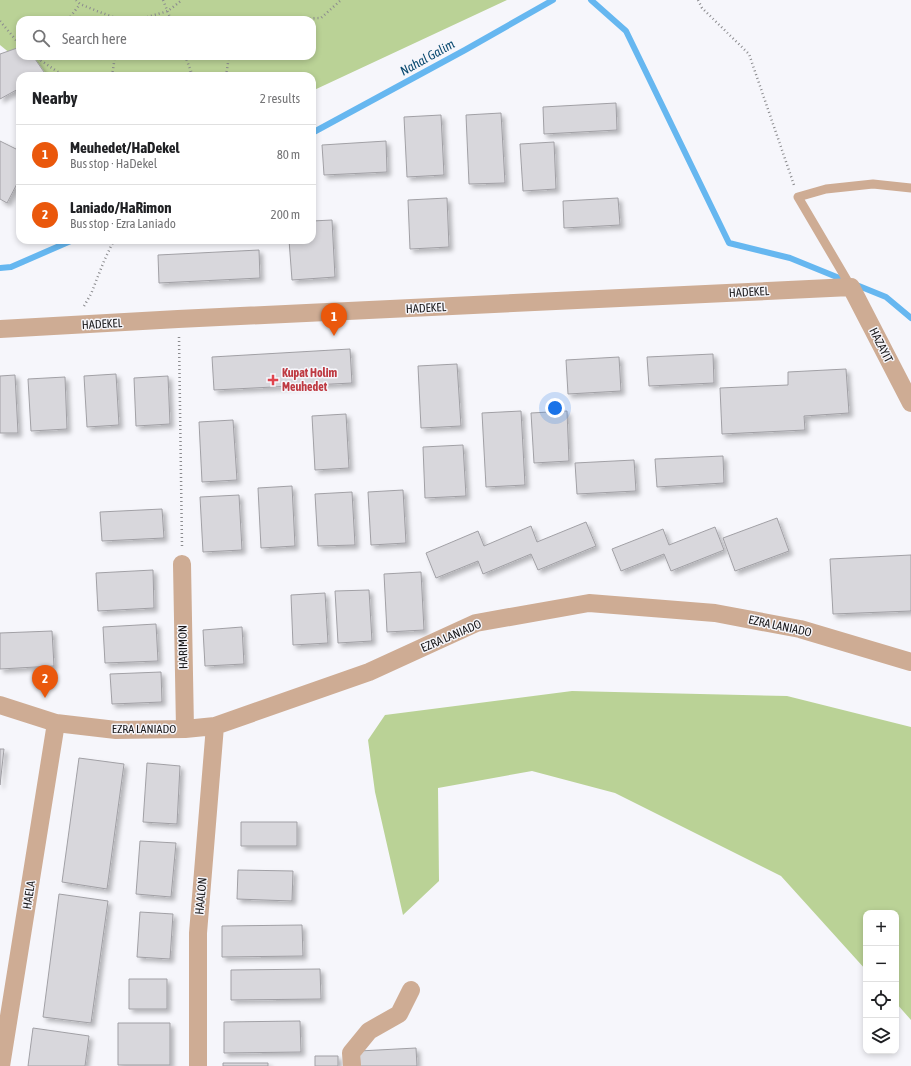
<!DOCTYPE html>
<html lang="en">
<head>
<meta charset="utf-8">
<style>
  :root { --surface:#fff; --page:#f6f6f6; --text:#202124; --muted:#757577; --line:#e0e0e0; --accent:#ea580c }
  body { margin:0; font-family:"Asap Condensed",sans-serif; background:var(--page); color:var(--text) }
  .controls { position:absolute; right:12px; bottom:12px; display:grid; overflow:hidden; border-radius:8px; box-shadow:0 2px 6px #0003 }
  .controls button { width:36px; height:36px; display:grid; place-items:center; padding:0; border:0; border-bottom:1px solid var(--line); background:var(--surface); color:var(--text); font:20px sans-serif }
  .you { position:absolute; left:555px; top:408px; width:14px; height:14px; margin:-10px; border:3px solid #fff; border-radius:50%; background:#1a73e8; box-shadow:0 0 0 6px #1a73e833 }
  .badge { display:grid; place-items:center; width:26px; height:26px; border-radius:50%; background:var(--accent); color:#fff; font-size:13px; font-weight:700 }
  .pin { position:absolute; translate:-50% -33px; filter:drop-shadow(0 1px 2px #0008) }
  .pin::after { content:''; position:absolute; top:21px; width:14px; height:12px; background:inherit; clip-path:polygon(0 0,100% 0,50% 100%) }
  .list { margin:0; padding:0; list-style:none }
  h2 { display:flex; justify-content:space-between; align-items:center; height:52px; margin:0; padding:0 16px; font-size:17px }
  h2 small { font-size:13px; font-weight:400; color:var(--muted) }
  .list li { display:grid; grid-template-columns:26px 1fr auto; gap:12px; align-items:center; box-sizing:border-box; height:60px; padding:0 16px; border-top:1px solid var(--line) }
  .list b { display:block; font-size:15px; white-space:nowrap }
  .list p { margin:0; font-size:13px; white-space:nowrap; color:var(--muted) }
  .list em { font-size:13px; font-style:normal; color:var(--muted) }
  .icon { flex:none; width:22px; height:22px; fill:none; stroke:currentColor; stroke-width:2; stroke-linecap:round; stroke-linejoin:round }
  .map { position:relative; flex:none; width:911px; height:1066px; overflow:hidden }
  .search { position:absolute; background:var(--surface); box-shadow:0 2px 6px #0003; left:16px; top:16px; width:300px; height:44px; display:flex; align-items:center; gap:10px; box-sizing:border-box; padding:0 14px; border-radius:12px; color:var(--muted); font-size:15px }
  .panel { position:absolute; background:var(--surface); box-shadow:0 2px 6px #0003; left:16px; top:72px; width:300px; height:172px; border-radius:12px }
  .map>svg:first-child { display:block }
</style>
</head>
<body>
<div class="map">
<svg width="911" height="1066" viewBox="0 0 911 1066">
  <defs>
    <filter id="shadow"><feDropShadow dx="3.5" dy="3.5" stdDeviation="2" flood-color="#0004"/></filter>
  </defs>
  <rect width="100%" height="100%" fill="#f6f6fb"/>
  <path fill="#bad296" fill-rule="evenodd" d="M0 0H507L312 91V76H38L0 45ZM20 20H312V56H20Z
    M572 691 787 696 911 727V1020L896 1003V913H866V970L781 876 615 793 532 771 438 788 439 881 403 915 375 792 368 740 385 715Z"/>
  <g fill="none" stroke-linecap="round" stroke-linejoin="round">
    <path stroke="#66b7f0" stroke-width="6" d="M591 0 626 31 729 243 790 258 886 297 911 318
      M312 133 465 50 553 0
      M0 268 11 267 73 240"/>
  </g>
  <path fill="#d8d7dc" stroke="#a1a0a5" filter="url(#shadow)" d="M20 47V56H33L46 75 44 76H20V88L0 99V54Z
    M616 103 617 130 544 134 543 107Z
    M501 113 505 183 469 184 466 115Z
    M441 115 444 175 407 177 404 117Z
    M0 141 20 151V178L7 203 0 199Z
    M386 141 387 172 324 175 322 145Z
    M554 142 556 189 523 191 520 144Z
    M447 198 449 247 410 249 408 200Z
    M618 198 620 225 564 228 563 201Z
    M332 220 335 277 292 280 289 240H312V221Z
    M259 250 260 278 159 283 158 255Z
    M350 349 352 383 214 390 212 357Z
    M713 354 714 383 649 386 647 357Z
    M619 357 621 391 568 394 566 360Z
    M457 364 461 426 421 428 418 366Z
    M846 369 849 413 804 416 805 430 722 434 720 388 788 385V372Z
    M116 374 119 425 87 427 84 376Z
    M15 375 18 433H0V376Z
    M168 376 170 424 136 426 134 378Z
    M65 377 67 429 31 431 28 379Z
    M521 411 525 485 486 487 482 413Z
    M567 411 569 461 534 463 531 413Z
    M346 414 349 468 315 470 312 416Z
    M233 420 237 480 202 482 199 422Z
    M463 445 466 496 425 498 423 447Z
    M723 456 724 483 657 487 655 459Z
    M634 460 636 491 577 494 575 463Z
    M292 486 295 546 261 548 258 488Z
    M403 490 406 543 371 545 368 492Z
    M352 492 355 545 318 546 315 494Z
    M239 495 242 550 203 552 200 497Z
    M162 509 164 538 102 541 100 512Z
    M777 518 789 551 735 571 723 538Z
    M586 522 596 546 538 570 531 554 483 574 478 561 436 578 426 553 478 531 484 546 531 526 537 542Z
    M715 527 724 550 671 571 664 554 621 571 612 549 663 529 669 545Z
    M911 555V611L833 614 830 559Z
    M153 570 154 608 98 611 96 573Z
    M421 572 424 630 387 632 384 574Z
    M369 590 372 641 338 643 335 591Z
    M325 593 328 643 293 645 291 595Z
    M156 624 158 661 105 663 103 627Z
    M242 627 244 664 205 666 203 630Z
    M52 631 54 666 0 669V633Z
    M161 672 162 702 112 704 110 674Z
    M0 749H4L0 785Z
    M79 758 124 764 107 889 62 882Z
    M147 763 180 766 177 824 143 822Z
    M241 822H297V846H241Z
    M140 841 176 843 171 897 136 894Z
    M238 870 293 871 292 901 237 899Z
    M59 894 108 901 91 1023 43 1017Z
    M140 912 173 914 170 959 137 957Z
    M302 925 303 956 222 957V926Z
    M320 969 321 999 231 1000V970Z
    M129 979H167V1009H129Z
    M300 1021 301 1052 224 1053V1022Z
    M118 1023H170V1065H118Z
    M33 1028 89 1036 85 1066H28Z
    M416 1048 417 1066H360L359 1051Z
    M315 1056H338V1066H315Z
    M223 1063H268V1066H223Z"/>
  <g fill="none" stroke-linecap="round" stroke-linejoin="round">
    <path stroke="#8b8b8e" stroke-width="2.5" stroke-dasharray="1 3" stroke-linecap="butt" d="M76 0 80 4 97 11 121 20 144 18 168 11 182 0
      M163 0 171 20
      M698 0 702 8 749 54 794 185
      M68 20 80 4
      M262 20 266 18 293 19 321 18 341 0
      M0 21 20 45
      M34 56 64 76
      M185 56 193 76
      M39 60 42 56
      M112 76 115 56
      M182 76 191 72
      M226 76 229 56
      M84 306 91 294 104 261 114 240
      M179 337 182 546"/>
    <path stroke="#ceac94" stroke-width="9" d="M851 287 798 197 826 189 873 184 911 188"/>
    <path stroke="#ceac94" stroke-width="18" d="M0 329 178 319 851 287 911 403
      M182 564 185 729
      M0 705 56 723 116 730 185 729 215 726 369 672 476 623 589 603 715 613 800 629 911 662
      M1 1066 56 723
      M198 1066V933L215 726
      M352 1066 351 1053 369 1031 399 1014 411 990"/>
  </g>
  <path fill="#e0444e" stroke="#f6f6fb" stroke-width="1.5" d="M271 374h4v4h4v4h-4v4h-4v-4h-4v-4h4z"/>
  <g text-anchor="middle" stroke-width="3" stroke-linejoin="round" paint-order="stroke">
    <g font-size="12" fill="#1a191b" stroke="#f6f6fb">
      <text transform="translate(749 292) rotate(-3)" y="4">HADEKEL</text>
      <text transform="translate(426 308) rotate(-3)" y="4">HADEKEL</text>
      <text transform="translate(102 324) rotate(-3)" y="4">HADEKEL</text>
      <text transform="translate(881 345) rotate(63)" y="4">HAZAYIT</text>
      <text transform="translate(780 626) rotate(12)" y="4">EZRA LANIADO</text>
      <text transform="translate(451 636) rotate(-23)" y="4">EZRA LANIADO</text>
      <text transform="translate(183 647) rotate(-91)" y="4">HARIMON</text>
      <text x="144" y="733">EZRA LANIADO</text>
      <text transform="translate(29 895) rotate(-81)" y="4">HAELA</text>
      <text transform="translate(201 896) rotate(-85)" y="4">HAALON</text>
    </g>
    <g font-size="12" font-weight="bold" fill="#be3a42" stroke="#f6f6fb" text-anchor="start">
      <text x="282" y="377">Kupat Holim<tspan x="282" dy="14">Meuhedet</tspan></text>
    </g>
    <g font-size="13" font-style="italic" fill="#0a4a70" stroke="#f6f6fb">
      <text transform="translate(427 57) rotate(-29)" y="5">Nahal Galim</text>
    </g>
  </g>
</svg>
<div class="controls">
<button>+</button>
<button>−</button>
<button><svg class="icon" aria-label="locate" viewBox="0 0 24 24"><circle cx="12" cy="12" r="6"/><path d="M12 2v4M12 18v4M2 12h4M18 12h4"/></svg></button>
<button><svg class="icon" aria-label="layers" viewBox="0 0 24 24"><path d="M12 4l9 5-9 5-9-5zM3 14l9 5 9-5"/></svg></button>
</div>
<div class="you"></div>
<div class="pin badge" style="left:334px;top:336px">1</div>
<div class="pin badge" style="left:45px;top:698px">2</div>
<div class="search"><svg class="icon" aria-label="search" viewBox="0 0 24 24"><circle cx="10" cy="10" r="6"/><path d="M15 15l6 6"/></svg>Search here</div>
<section class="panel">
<h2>Nearby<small>2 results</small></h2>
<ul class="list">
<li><span class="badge">1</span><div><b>Meuhedet/HaDekel</b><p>Bus stop · HaDekel</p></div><em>80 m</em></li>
<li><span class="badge">2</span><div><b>Laniado/HaRimon</b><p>Bus stop · Ezra Laniado</p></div><em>200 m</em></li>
</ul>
</section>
</div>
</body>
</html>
